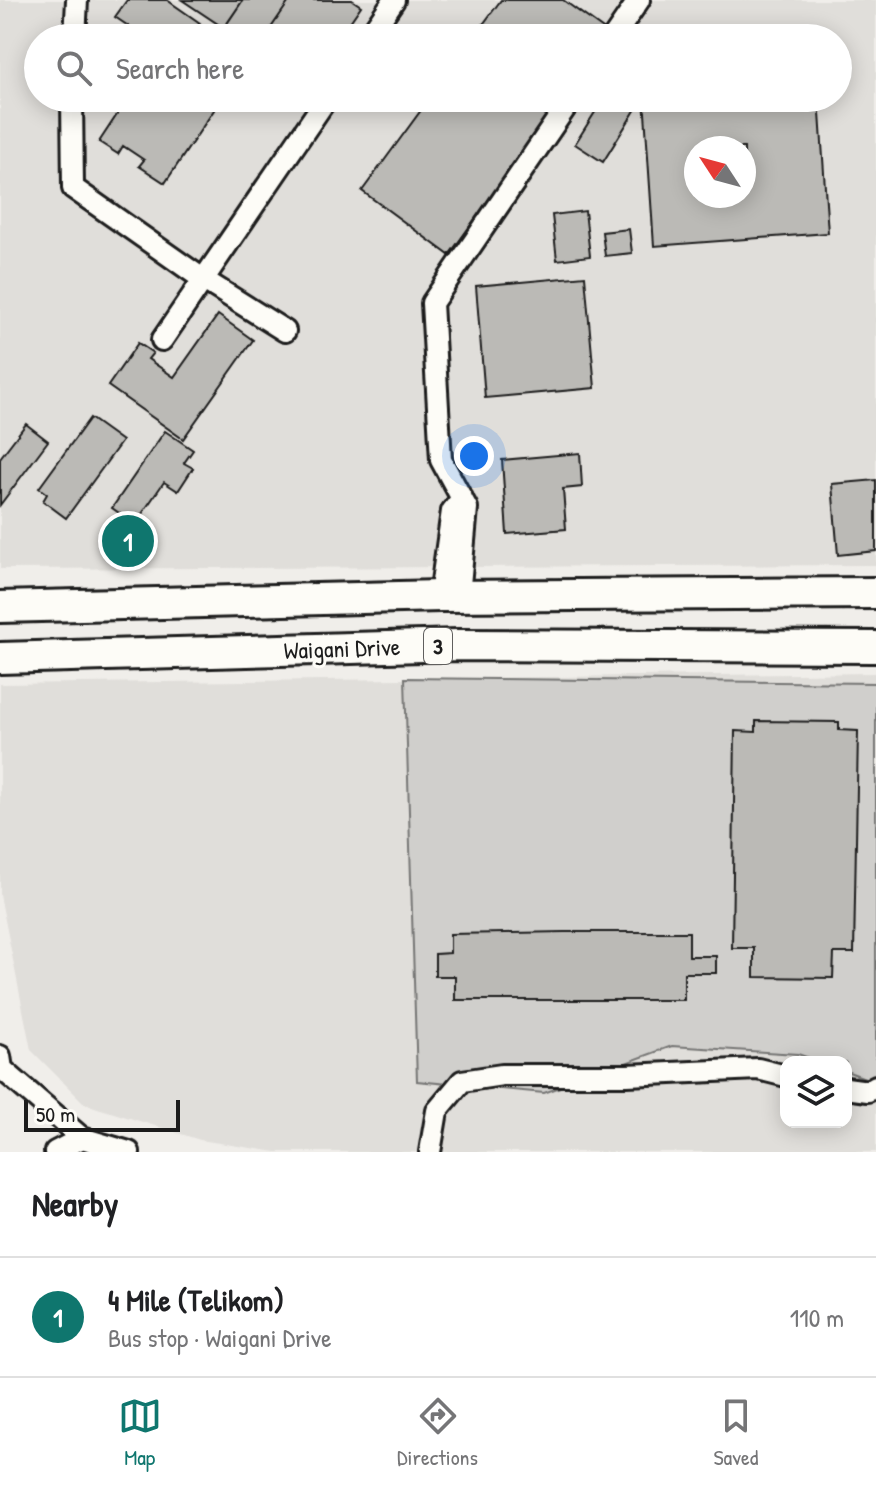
<!DOCTYPE html>
<html lang="en">
<head>
<meta charset="utf-8">
<style>
  :root { --surface:#fff; --page:#f6f6f6; --text:#202124; --muted:#757577; --line:#e0e0e0; --accent:#0f766e }
  body { margin:0; font-family:"Patrick Hand",sans-serif; background:var(--page); color:var(--text) }
  .controls { position:absolute; right:24px; bottom:24px; display:grid; overflow:hidden; border-radius:16px; box-shadow:0 4px 20px #0003 }
  .controls button { width:72px; height:72px; display:grid; place-items:center; padding:0; border:0; border-bottom:2px solid var(--line); background:var(--surface); color:var(--text); font:40px sans-serif }
  .compass { position:absolute; left:684px; top:136px; width:72px; height:72px; border-radius:50%; background:var(--surface); box-shadow:0 4px 20px #0003; rotate:306deg }
  .scale { position:absolute; left:24px; bottom:20px; width:156px; box-sizing:border-box; padding-left:8px; border:4px solid #1c1c1c; border-top:0; font-size:22px; line-height:28px; white-space:nowrap; color:#1c1c1c; -webkit-text-stroke:6px #fdfcf7; paint-order:stroke }
  .you { position:absolute; left:474px; top:456px; width:28px; height:28px; margin:-20px; border:6px solid #fff; border-radius:50%; background:#1a73e8; box-shadow:0 0 0 12px #1a73e833 }
  .badge { display:grid; place-items:center; width:52px; height:52px; border-radius:50%; background:var(--accent); color:#fff; font-size:26px; font-weight:700 }
  .pin { position:absolute; translate:-50% -50%; border:4px solid #fff; box-shadow:0 2px 8px #0006 }
  .list { margin:0; padding:0; list-style:none }
  h2 { display:flex; justify-content:space-between; align-items:center; height:104px; margin:0; padding:0 32px; font-size:34px }
  h2 small { font-size:26px; font-weight:400; color:var(--muted) }
  .list li { display:grid; grid-template-columns:52px 1fr auto; gap:24px; align-items:center; box-sizing:border-box; height:120px; padding:0 32px; border-top:2px solid var(--line) }
  .list b { display:block; font-size:30px; white-space:nowrap }
  .list p { margin:0; font-size:26px; white-space:nowrap; color:var(--muted) }
  .list em { font-size:26px; font-style:normal; color:var(--muted) }
  .icon { flex:none; width:44px; height:44px; fill:none; stroke:currentColor; stroke-width:2; stroke-linecap:round; stroke-linejoin:round }
  .map { position:relative; flex:none; width:876px; height:1152px; overflow:hidden }
  .search { position:absolute; background:var(--surface); box-shadow:0 4px 20px #0003; left:24px; right:24px; top:24px; height:88px; display:flex; align-items:center; gap:20px; box-sizing:border-box; padding:0 28px; border-radius:44px; color:var(--muted); font-size:30px }
  .sheet { height:224px; background:var(--surface) }
  nav { display:flex; justify-content:space-around; align-items:center; box-sizing:border-box; height:112px; border-top:2px solid var(--line); background:var(--surface); font-size:22px; color:var(--muted) }
  nav a { display:grid; justify-items:center; gap:4px }
  nav .on { color:var(--accent) }
  .map>svg:first-child { display:block }
</style>
</head>
<body>
<div class="map">
<svg width="876" height="1152" viewBox="0 0 876 1152">
  <rect width="100%" height="100%" fill="#f0eeea"/>
  <filter id="ink" filterUnits="userSpaceOnUse"><feTurbulence type="fractalNoise" baseFrequency=".0125" numOctaves="2"/><feDisplacementMap in="SourceGraphic" scale="16" xChannelSelector="R" yChannelSelector="G"/><feConvolveMatrix kernelMatrix="1 2 1 2 8 2 1 2 1" color-interpolation-filters="sRGB"/></filter>
  <g filter="url(#ink)">
    <path fill="#e0deda" fill-rule="evenodd" d="M0 0H876V565L0 569ZM38 38H838V98H38ZM696 148H744V196H696Z
      M876 673V1152H276L200 1140 85 1104 31 1050 0 895V684ZM786 1062H846V1122H786Z"/>
    <path fill="#d0cfcc" stroke="#767674" stroke-width="2" d="M405 678 876 683V1082L846 1071V1062H820L798 1054 672 1046 544 1093 417 1081Z"/>
    <path fill="#bbbab6" stroke="#1c1c1c" stroke-width="2" fill-rule="evenodd" d="M127 0H167L200 23 189 38H146L115 17Z
      M182 0H243L224 28Z
      M243 0H284L288 3 264 38H217Z
      M284 0H352L361 6 339 38H264L288 3Z
      M501 0H563L610 34 607 38H473Z
      M128 98H209L218 104 165 183 139 166 144 160 123 146 118 154 99 142Z
      M430 98H563L449 255 362 191Z
      M604 98H630L639 104 603 162 575 144Z
      M644 98H819L828 233 654 246ZM696 148H744V196H696Z
      M585 211 590 256 557 260 552 215Z
      M629 229 632 253 605 256 602 232Z
      M585 276 595 388 485 398 476 286Z
      M218 315 253 340 183 439 108 386 138 343 153 353 148 359 174 377Z
      M90 418 122 441 66 518 43 501 47 494 39 488Z
      M26 424 48 441 0 505V458Z
      M165 431 193 450 184 463 193 468 178 491 164 482 135 524 112 508Z
      M580 453 582 487 563 489 566 529 507 534 502 460Z
      M876 480V551L838 555 832 484Z
      M756 721 839 722V730L858 731 854 953H834L833 978 754 977V948H732L735 731 756 732Z
      M564 932H689V956H716V973H684V1000H455V976H435V954L450 953V934Z"/>
    <g fill="none" stroke-linecap="round" stroke-linejoin="round">
      <defs>
        <path id="minor" d="M75 38 77 0
          M368 38 394 0
          M613 38 639 0
          M72 98 73 188 204 280 285 331
          M162 340 327 98
          M440 596 452 511 462 498
          M459 596 467 508 441 460 432 303 572 98
          M0 1056 2 1069 82 1138 129 1152
          M846 1088 868 1091 876 1086
          M55 1152 82 1138
          M430 1152 437 1111 462 1081 502 1075H627L758 1069 786 1076"/>
        <path id="highway" d="M0 607 440 596 876 593
          M0 658 458 645 876 647"/>
      </defs>
      <use href="#minor" stroke="#1c1c1c" stroke-width="26"/>
      <use href="#highway" stroke="#1c1c1c" stroke-width="36"/>
      <use href="#minor" stroke="#fdfcf7" stroke-width="20"/>
      <use href="#highway" stroke="#fdfcf7" stroke-width="30"/>
    </g>
  </g>
  <g text-anchor="middle" stroke-width="6" stroke-linejoin="round" paint-order="stroke">
    <rect fill="#fdfcf7" stroke="#605f5e" stroke-width="2" x="424" y="628" width="28" height="36" rx="6"/>
    <g font-size="22" font-weight="bold" fill="#1c1c1c">
      <text x="438" y="654">3</text>
    </g>
    <g font-size="24" fill="#1c1c1c" stroke="#fdfcf7">
      <text transform="translate(342 649) rotate(-2)" y="8">Waigani Drive</text>
    </g>
  </g>
</svg>
<div class="controls">
<button><svg class="icon" aria-label="layers" viewBox="0 0 24 24"><path d="M12 4l9 5-9 5-9-5zM3 14l9 5 9-5"/></svg></button>
</div>
<svg class="compass" viewBox="-18 -18 36 36"><path d="M0-13l5 13h-10z" fill="#e53935"/><path d="M0 13l5-13h-10z" fill="#757577"/></svg>
<div class="scale">50 m</div>
<div class="you"></div>
<div class="pin badge" style="left:128px;top:541px">1</div>
<div class="search"><svg class="icon" aria-label="search" viewBox="0 0 24 24"><circle cx="10" cy="10" r="6"/><path d="M15 15l6 6"/></svg>Search here</div>
</div>
<section class="sheet">
<h2>Nearby<small></small></h2>
<ul class="list">
<li><span class="badge">1</span><div><b>4 Mile (Telikom)</b><p>Bus stop · Waigani Drive</p></div><em>110 m</em></li>
</ul>
</section>
<nav>
<a class="on"><svg class="icon" aria-label="map" viewBox="0 0 24 24"><path d="M3 6l6-2 6 2 6-2v14l-6 2-6-2-6 2zM9 4v14M15 6v14"/></svg>Map</a>
<a><svg class="icon" aria-label="directions" viewBox="0 0 24 24"><path d="M12 3l9 9-9 9-9-9zM9 14v-3h6M13 9l2 2-2 2"/></svg>Directions</a>
<a><svg class="icon" aria-label="saved" viewBox="0 0 24 24"><path d="M7 4h10v16l-5-4-5 4z"/></svg>Saved</a>
</nav>
</body>
</html>
